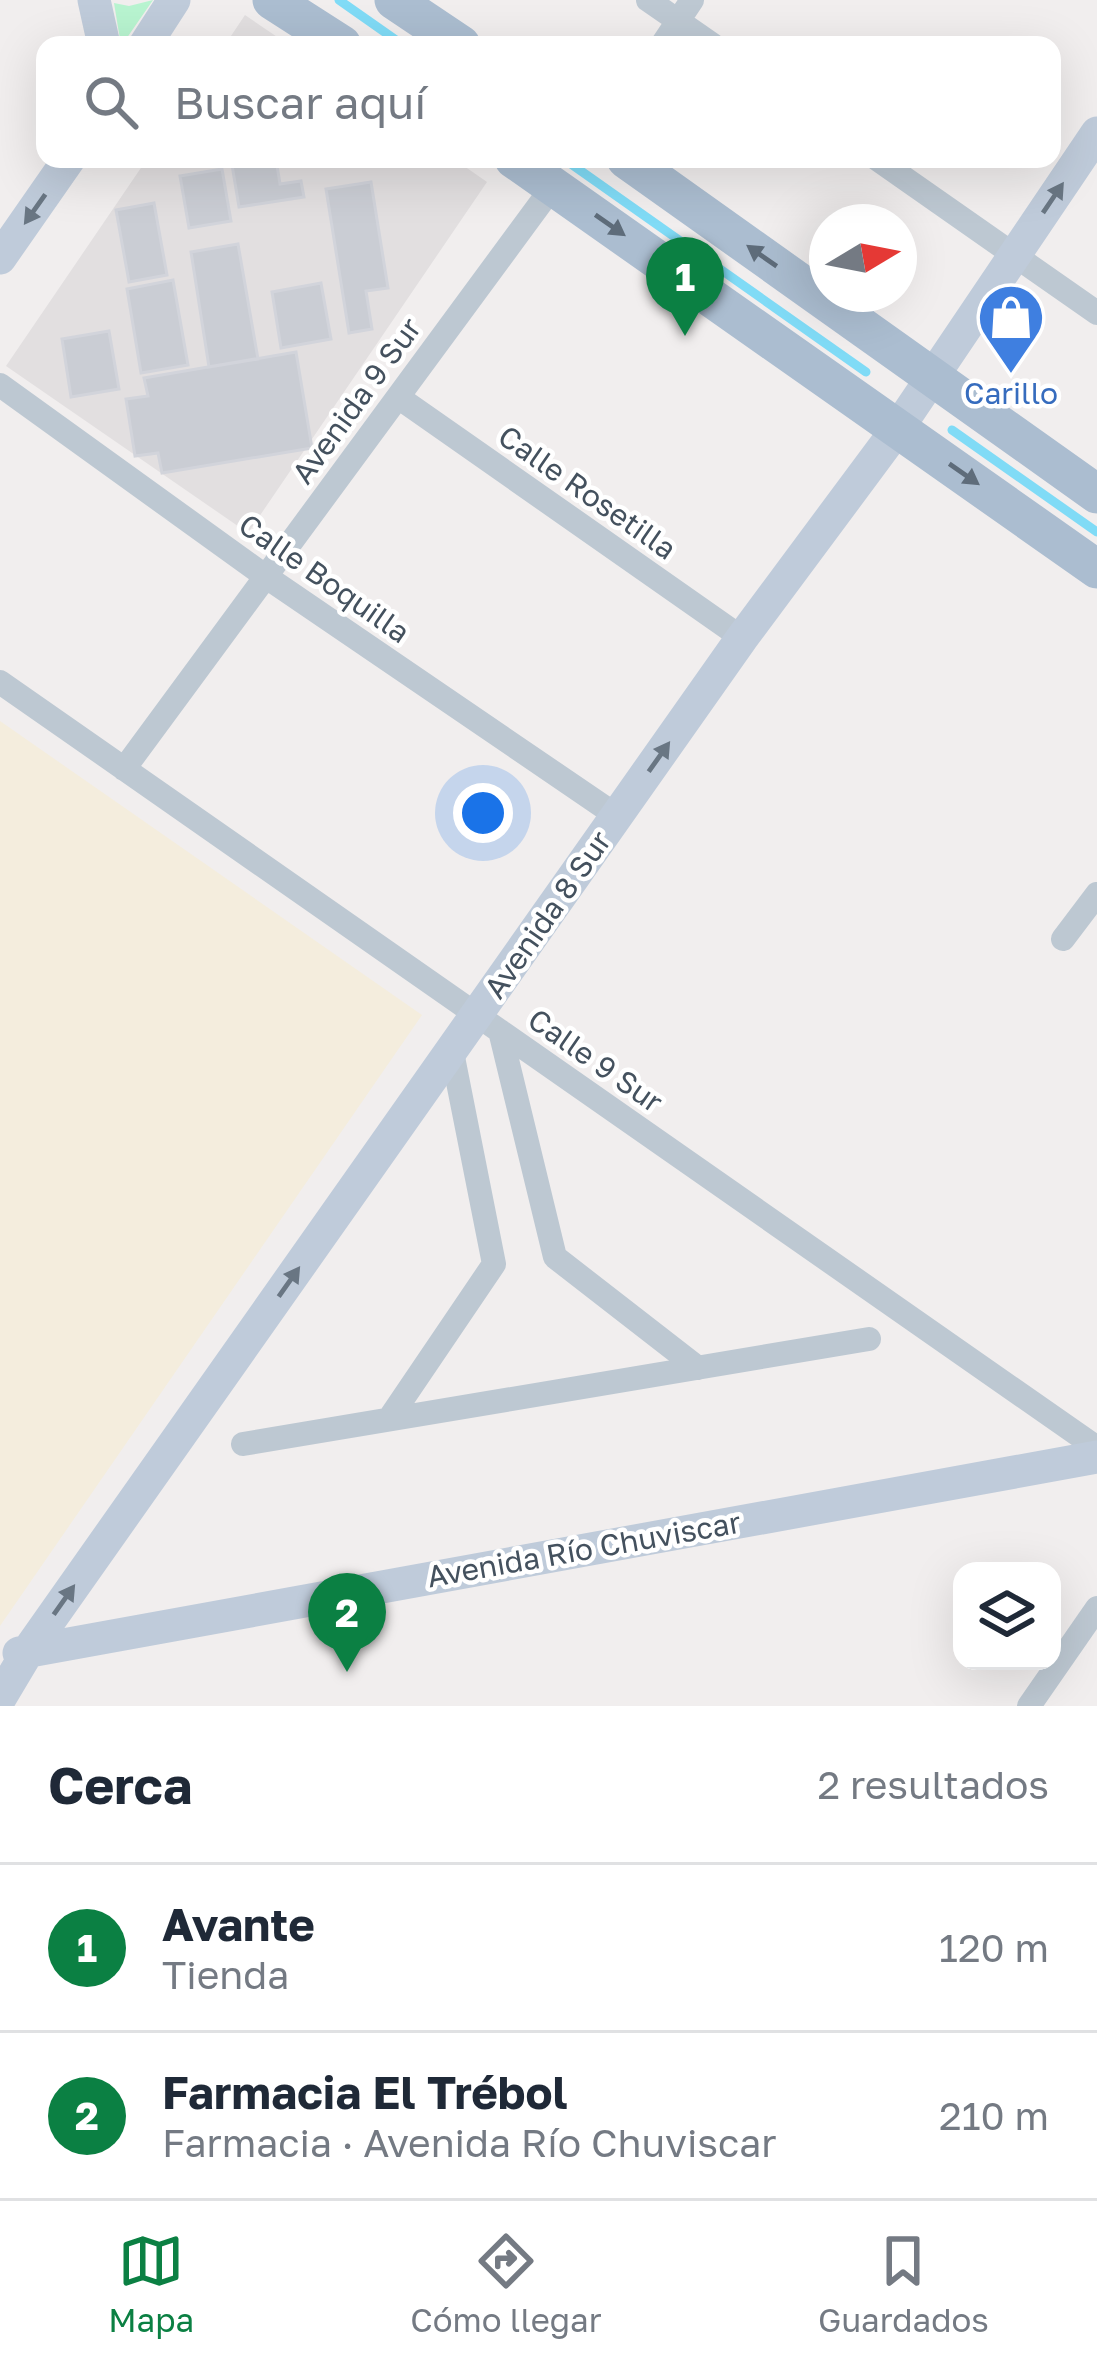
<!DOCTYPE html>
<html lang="es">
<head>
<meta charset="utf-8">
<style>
  :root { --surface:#fff; --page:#f6f6f7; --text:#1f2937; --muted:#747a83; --line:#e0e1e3; --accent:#0b8043 }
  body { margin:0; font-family:"Golos Text",sans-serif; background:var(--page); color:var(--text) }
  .controls { position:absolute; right:36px; bottom:36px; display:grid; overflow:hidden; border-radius:24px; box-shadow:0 12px 48px #0002 }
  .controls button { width:108px; height:108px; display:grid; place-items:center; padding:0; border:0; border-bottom:3px solid var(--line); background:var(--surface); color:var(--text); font:60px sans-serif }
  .compass { position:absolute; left:809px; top:204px; width:108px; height:108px; border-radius:50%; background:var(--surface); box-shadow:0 12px 48px #0002; rotate:80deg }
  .you { position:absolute; left:483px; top:813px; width:42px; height:42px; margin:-30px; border:9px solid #fff; border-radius:50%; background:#1a73e8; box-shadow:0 0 0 18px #1a73e833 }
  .badge { display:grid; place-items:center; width:78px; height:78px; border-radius:50%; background:var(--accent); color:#fff; font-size:39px; font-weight:700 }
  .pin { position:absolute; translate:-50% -99px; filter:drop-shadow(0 3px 6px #0008) }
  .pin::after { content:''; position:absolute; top:63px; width:42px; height:36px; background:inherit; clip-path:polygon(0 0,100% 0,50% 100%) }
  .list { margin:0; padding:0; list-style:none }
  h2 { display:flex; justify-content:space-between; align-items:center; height:156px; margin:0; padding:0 48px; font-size:51px }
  h2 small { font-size:39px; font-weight:400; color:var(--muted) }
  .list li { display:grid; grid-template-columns:78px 1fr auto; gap:36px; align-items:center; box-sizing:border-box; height:168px; padding:0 48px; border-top:3px solid var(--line) }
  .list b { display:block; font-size:45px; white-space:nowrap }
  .list p { margin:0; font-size:39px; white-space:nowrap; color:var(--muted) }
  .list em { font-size:39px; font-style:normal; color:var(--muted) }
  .icon { flex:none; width:66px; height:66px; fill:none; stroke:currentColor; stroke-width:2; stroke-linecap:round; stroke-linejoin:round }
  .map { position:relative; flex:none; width:1097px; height:1706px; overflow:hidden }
  .search { position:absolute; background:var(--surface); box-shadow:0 12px 48px #0002; left:36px; right:36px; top:36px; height:132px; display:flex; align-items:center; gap:30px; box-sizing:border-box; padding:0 42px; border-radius:24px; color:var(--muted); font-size:45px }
  .sheet { height:492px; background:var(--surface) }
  nav { display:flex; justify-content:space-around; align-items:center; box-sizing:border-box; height:168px; border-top:3px solid var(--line); background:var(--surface); font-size:33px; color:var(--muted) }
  nav a { display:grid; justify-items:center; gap:6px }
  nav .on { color:var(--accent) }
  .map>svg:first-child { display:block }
</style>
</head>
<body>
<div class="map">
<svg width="1097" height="1706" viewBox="0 0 1097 1706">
  <rect width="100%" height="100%" fill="#f1eeee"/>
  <path fill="#e2dfe0" d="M245 15 289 45H225Z
    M147 159H454L487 182 248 533 6 366Z"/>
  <path fill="#b8f4d0" d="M153 0 122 45H121L114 3 129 6Z"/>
  <path fill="#f4eddd" d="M0 721 422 1015 0 1626Z"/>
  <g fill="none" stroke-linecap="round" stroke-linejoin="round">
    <path stroke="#80dbf6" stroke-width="9" d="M339 0 403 45
      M564 159 866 372
      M952 430 1097 532"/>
  </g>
  <path fill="#cacdd4" stroke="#d2d4db" stroke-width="3" d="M231 159H276L280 184 301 181 304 197 239 207Z
    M222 169 231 221 189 228 180 176Z
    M371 182 388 288 366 291 372 329 349 333 326 189Z
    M154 203 167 275 129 282 116 210Z
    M238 244 258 359 209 367 191 252Z
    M173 280 188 365 141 373 127 289Z
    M321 283 331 339 281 348 272 292Z
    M109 331 119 389 71 397 62 339Z
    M296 352 312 448 162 473 158 453 135 456 126 399 148 396 144 378Z"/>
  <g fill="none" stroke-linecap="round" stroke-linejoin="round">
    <path stroke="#bdc8d2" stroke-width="24" d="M648 0 713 45
      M662 45 692 0
      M877 159 1097 313
      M0 385 265 576 617 816
      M398 397 742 638
      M0 682 1097 1448
      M124 769 554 185
      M1063 939 1097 894
      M500 1031 555 1257 698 1368
      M389 1419 494 1264 452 1052
      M243 1444 869 1339
      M1029 1706 1097 1608"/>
    <path stroke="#bfcbda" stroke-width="33" d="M94 0 104 45
      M145 45 174 0
      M0 258 69 159
      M19 1653 1097 1457
      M0 1698 28 1651 742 638 898 428 1097 133"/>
    <path stroke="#abbdd0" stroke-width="39" d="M272 0 342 45
      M394 0 461 45
      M514 159 1097 569
      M626 159 1097 494"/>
  </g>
  <defs><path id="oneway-solid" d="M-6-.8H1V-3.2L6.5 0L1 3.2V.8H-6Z" transform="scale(3)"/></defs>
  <g fill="#697683">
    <use href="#oneway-solid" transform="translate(1053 198) rotate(-56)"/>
    <use href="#oneway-solid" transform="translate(35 209) rotate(125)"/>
    <use href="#oneway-solid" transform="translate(659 757) rotate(-55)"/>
    <use href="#oneway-solid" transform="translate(289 1282) rotate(-55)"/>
    <use href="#oneway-solid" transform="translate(64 1600) rotate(-55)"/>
  </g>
  <g fill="#5e6c7a">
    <use href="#oneway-solid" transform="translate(610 225) rotate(35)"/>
    <use href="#oneway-solid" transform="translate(762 256) rotate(-145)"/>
    <use href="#oneway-solid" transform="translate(964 474) rotate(35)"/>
  </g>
  <defs>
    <symbol id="shop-pin" viewBox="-11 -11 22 30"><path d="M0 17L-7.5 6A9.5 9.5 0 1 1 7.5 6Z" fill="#3f7fe0" stroke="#fff"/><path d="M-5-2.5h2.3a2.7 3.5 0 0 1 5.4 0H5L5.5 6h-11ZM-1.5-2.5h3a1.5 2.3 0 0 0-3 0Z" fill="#fff"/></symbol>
  </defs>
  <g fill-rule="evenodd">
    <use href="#shop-pin" x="973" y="279" width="76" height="104"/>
  </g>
  <g text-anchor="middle" stroke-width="9" stroke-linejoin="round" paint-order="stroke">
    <g font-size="30" fill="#366cbe" stroke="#fff">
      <text x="1011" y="404">Carillo</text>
    </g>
    <g font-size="30" fill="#44515e" stroke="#fff">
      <text transform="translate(357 401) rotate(-54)" y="10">Avenida 9 Sur</text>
      <text transform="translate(587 493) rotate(35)" y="10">Calle Rosetilla</text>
      <text transform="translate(324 579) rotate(35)" y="10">Calle Boquilla</text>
      <text transform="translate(548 915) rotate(-55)" y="10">Avenida 8 Sur</text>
      <text transform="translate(595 1061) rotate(35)" y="10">Calle 9 Sur</text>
      <text transform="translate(584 1550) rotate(-10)" y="10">Avenida Río Chuviscar</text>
    </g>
  </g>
</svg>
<div class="controls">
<button><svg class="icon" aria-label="layers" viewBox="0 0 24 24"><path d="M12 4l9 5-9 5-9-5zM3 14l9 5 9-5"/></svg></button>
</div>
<svg class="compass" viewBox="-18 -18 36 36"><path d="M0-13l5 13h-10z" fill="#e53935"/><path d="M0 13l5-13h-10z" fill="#747a83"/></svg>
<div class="you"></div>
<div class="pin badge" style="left:685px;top:336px">1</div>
<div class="pin badge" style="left:347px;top:1672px">2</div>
<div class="search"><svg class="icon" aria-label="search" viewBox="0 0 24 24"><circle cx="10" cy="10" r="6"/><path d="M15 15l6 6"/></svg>Buscar aquí</div>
</div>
<section class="sheet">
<h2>Cerca<small>2 resultados</small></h2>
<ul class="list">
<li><span class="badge">1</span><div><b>Avante</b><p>Tienda</p></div><em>120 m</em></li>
<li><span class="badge">2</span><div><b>Farmacia El Trébol</b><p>Farmacia · Avenida Río Chuviscar</p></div><em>210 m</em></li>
</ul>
</section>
<nav>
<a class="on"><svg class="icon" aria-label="map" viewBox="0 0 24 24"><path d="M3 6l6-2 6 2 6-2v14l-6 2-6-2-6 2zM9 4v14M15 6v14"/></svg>Mapa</a>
<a><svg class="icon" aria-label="directions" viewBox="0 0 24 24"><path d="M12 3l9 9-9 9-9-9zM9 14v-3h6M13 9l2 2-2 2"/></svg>Cómo llegar</a>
<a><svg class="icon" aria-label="saved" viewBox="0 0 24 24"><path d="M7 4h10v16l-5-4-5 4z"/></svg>Guardados</a>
</nav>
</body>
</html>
